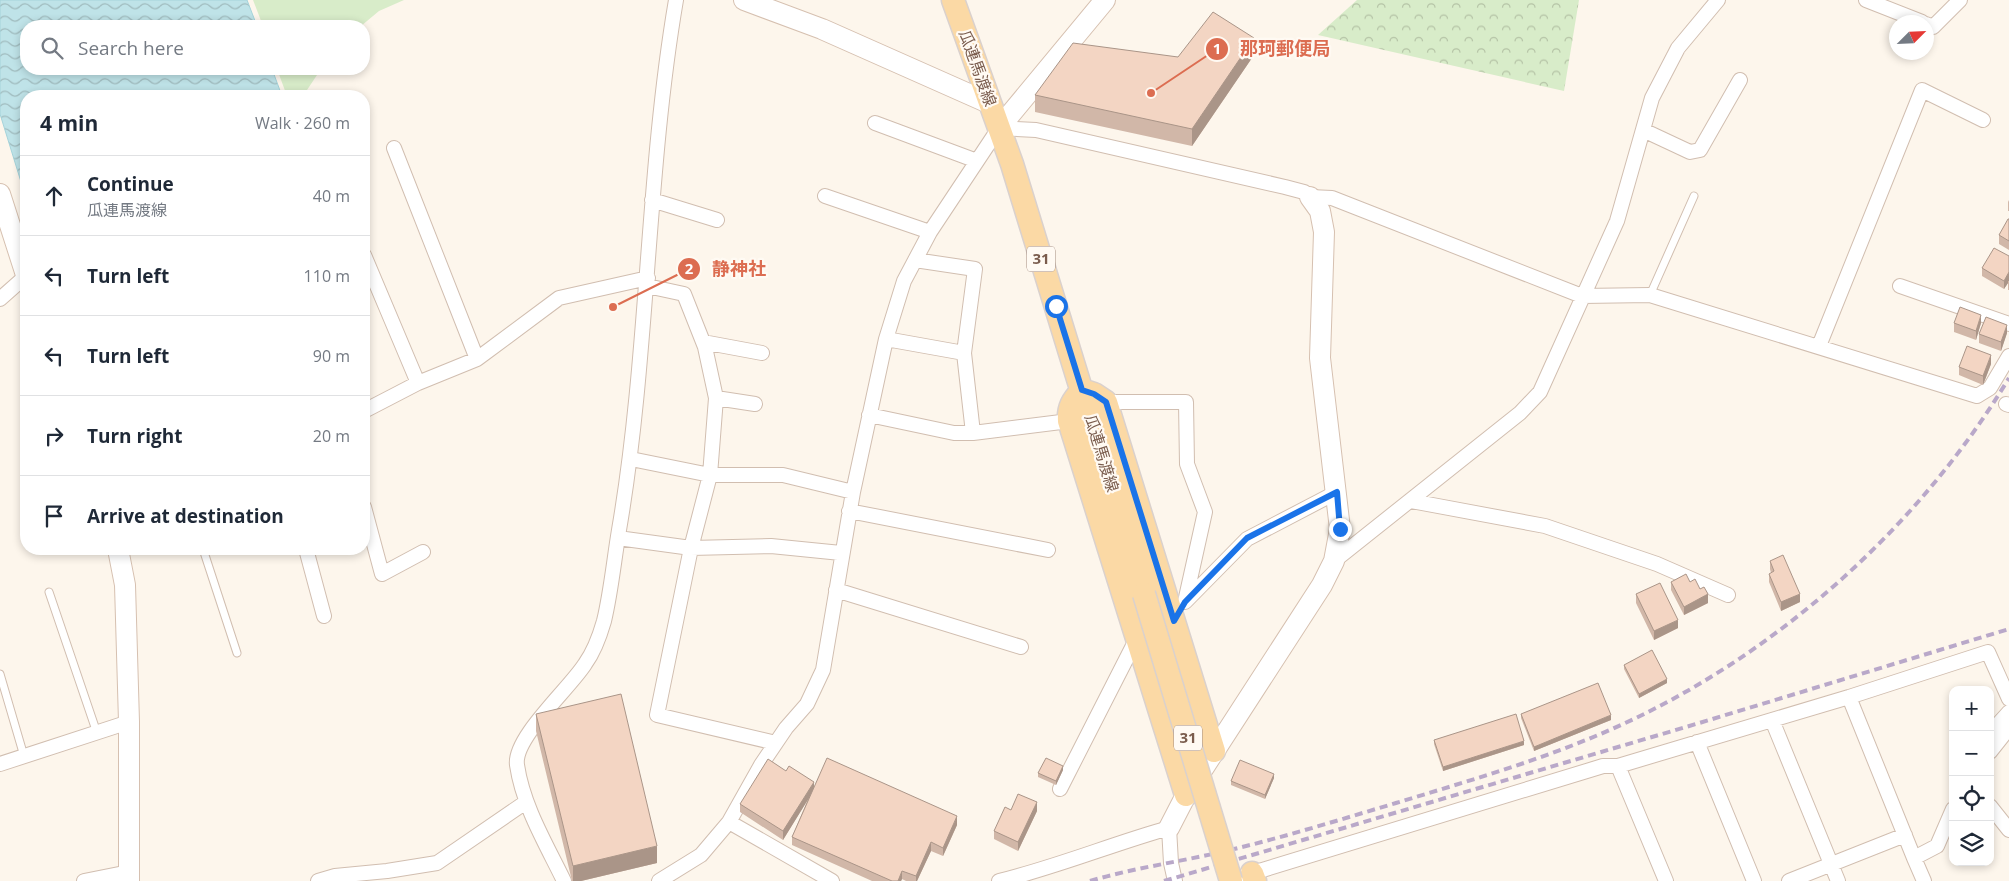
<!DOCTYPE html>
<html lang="en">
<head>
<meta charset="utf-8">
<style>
  :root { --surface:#fff; --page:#f6f6f7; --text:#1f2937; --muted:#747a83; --line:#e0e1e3 }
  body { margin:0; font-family:"Open Sans","Noto Sans JP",sans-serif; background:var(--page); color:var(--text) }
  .controls { position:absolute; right:15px; bottom:15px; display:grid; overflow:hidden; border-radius:10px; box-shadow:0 2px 8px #0003 }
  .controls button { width:45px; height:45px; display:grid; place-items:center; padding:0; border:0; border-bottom:1px solid var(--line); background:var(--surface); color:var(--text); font:25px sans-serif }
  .compass { position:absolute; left:1889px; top:15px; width:45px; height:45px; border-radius:50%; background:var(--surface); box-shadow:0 2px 8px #0003; rotate:66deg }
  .stop { position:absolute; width:15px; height:15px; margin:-11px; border:4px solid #1a73e8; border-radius:50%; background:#fff }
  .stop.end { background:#1a73e8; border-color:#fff; box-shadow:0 1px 5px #0008 }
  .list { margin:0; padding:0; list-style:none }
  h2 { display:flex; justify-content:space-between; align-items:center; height:65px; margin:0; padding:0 20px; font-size:21px }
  h2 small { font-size:16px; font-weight:400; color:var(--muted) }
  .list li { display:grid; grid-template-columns:32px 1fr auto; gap:15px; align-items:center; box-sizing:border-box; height:80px; padding:0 20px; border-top:1px solid var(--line) }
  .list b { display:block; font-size:19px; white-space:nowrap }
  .list p { margin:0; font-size:16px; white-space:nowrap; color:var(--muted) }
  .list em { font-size:16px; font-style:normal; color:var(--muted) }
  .icon { flex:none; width:28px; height:28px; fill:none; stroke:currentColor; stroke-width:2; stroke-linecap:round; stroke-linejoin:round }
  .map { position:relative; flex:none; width:2009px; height:881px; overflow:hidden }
  .search { position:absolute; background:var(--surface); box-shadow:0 2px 8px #0003; left:20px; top:20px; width:350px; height:55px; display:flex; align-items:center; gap:12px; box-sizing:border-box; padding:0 18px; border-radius:20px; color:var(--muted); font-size:19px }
  .panel { position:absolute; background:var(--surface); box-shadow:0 2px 8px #0003; left:20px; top:90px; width:350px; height:465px; border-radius:20px }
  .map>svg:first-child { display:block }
</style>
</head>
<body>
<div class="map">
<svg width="2009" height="881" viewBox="0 0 2009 881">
  <defs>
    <pattern id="forest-crowns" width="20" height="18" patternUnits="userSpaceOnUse" patternTransform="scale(1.25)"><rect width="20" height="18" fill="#d8ecc9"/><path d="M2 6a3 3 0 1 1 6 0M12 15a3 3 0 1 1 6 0" fill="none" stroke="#b4c2a5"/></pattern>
    <pattern id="water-waves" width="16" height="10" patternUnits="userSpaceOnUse" patternTransform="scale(1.25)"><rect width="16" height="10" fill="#bfe3e8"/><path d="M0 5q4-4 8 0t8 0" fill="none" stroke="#a0bbbe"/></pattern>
  </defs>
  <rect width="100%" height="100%" fill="#fdf6ec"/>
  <path fill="url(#forest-crowns)" d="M1357 0H1579L1564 91 1318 35Z"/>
  <path fill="#d8ecc9" d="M253 0H404L379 11 361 26H263Z
    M277 69H321L303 96H287Z"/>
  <path fill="url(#water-waves)" stroke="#a5d3da" d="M0 0H247L257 26H26V69H272L282 96H26V198L0 114Z"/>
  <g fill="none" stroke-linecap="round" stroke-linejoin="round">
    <defs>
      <path id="lane" d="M1650 295 1694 196
        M203 549 237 653
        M49 592 97 733
        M0 674 24 756"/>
      <path id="street" d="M1866 0 1922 22
        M1926 24 1933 27 1960 0
        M875 123 977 161
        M1643 130 1690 152 1700 150 1740 80
        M394 148 477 359
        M825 196 930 232
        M652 200 717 220
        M364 255 418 383
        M1900 286 2009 324
        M0 299 26 276
        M886 339 964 353 975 269 915 260
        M703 342 762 353
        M1819 346 1922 90 1983 120
        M964 353 973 433
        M716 398 755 404
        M1106 402H1186L1187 464 1205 512 1185 602 1247 539 1337 492
        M2006 404 2009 405
        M364 411 418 383 477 359 559 298 648 278
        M869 415 954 433H973L1069 421
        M631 459 710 475 716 398 705 347 684 294 647 286
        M1411 501 1545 526 1657 564 1728 595
        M364 507 382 574 423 552
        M849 511 1048 550
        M618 538 691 548 771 546 841 553
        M306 549 324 616
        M1334 561 1520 413 1540 392 1617 221 1652 98 1678 48 1718 0
        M836 590 1021 647
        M1849 697 1914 858
        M1772 720 1838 881
        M1990 733 2009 712
        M1697 742 1754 881
        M776 743 657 715 691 548 710 475H783L853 492
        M1990 752 2009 728
        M0 764 129 722
        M1060 789 1136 640
        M1990 806 2009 830
        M729 822 832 881
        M1246 875 1603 766H1618
        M84 881 129 872
        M318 881 335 876 387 871 437 863 526 802
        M564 881C546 844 523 806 517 765 513 738 570 688 585 664 593 653 600 635 604 621 611 592 614 560 619 530 649 355 646 175 676 0
        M659 881 701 855 729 822 761 765 786 728 807 704 823 670 853 492 886 339 904 281 930 232 999 128 1036 130 1285 187 1304 192 1310 197 1332 198 1582 296 1650 295 1977 396 1990 388 2009 356
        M999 881C1057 867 1112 844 1169 828L1171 863 1175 881
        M1666 881 1618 766 1849 697 1988 652 2009 699
        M1789 881 1905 835
        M1924 881 1914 858 1937 846 1953 809"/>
      <path id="secondary" d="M744 0 822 29 991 104
        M999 128 1105 0
        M0 194 26 275
        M118 549 125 585 129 722V881
        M1169 828 1186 795 1322 585 1334 561 1340 529 1320 358 1324 232 1320 211 1310 197"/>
      <path id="primary" d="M953 0 1012 164 1144 594
        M1082 390C1073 400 1068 407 1069 421L1186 795
        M1082 390 1094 394 1106 402 1214 751
        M1252 873 1255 881"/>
    </defs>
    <use href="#lane" stroke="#d1beb0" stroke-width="9"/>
    <use href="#street" stroke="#d1beb0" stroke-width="16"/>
    <use href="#secondary" stroke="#d6c0b0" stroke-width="22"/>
    <use href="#primary" stroke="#dad1cd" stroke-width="25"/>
    <use href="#lane" stroke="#fff" stroke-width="7"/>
    <use href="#street" stroke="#fff" stroke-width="14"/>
    <use href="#secondary" stroke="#fff" stroke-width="20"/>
    <use href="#primary" stroke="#fbd9a5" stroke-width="22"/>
    <path stroke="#b9a8c9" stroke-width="4" stroke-dasharray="8 5" stroke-linecap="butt" d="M1090 881C1137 867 1186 861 1234 849 1288 836 1342 819 1396 803 1468 781 1542 760 1612 729 1773 658 1918 529 2009 378
      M1164 881 1696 724 2009 629"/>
    <defs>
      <path id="primary-bridge" d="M1144 594 1231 881"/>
    </defs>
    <use href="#primary-bridge" stroke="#dad1cd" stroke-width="25" stroke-linecap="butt"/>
    <use href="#primary-bridge" stroke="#fbd9a5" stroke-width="22"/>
  </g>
  <path fill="#d1b7a8" d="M1254 55 1192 146 1035 112V95L1178 57Z
    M2009 200V211H2008V202Z
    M2009 219V250L1999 244V235Z
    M2009 256V290H2008V283L2004 289 1982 276V268Z
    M1954 323H1981L1976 340 1954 332Z
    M2007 333 2001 351 1979 343V334Z
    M1991 364 1983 385 1959 375V367Z
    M1770 561 1800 602 1781 611 1769 582V574L1771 573 1770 569Z
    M1671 582H1690L1700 589 1708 603 1684 615 1671 590Z
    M1636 594 1678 628 1654 640 1636 603Z
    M1624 665 1667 683 1639 698 1624 669Z
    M536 714 657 863 581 881H572L536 731Z
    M1521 714 1611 720 1534 751 1521 718Z
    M1434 740 1524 745 1443 771 1434 744Z
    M1063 770 1056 785 1038 777V773Z
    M786 771 814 787 957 825 943 856 931 851 917 881H906L902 879 901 881H872L792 845V837L808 799 783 840 740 812V804Z
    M1274 778 1265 799 1231 785V781Z
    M1011 810 1037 811 1018 851 994 839V831Z"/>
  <path fill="#aa9588" d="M1254 38V55L1192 146V129Z
    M2009 272V281H2008V283L2004 289V281Z
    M1981 315V323L1976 340V331Z
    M2007 325V333L2001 351V342Z
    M1991 355V364L1983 385V376Z
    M1708 594V603L1684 615V607Z
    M1800 594V602L1781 611V602Z
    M1678 620V628L1654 640V631Z
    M1667 679V683L1639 698V694Z
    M1611 715V720L1534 751V747Z
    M1524 741V745L1443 771V767Z
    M1063 766V770L1056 785V781Z
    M1274 774V778L1265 799V795Z
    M814 782V790L783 840V831Z
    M1037 802V811L1018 851V842Z
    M957 816V825L943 856V848Z
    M931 842V851L917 881H916V876Z
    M657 846V863L581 881H573V866Z
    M902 871V879L901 881H898Z"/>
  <path fill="#f3d5c3" stroke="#aa9588" d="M1213 12 1254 38 1192 129 1035 95 1073 43 1178 57Z
    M2008 219H2009V241L1999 235Z
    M1994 248 2009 256V272L2004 281 1982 268Z
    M1960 307 1981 315 1976 331 1954 323Z
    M1986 317 2007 325 2001 342 1979 334Z
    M1967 346 1991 355 1983 376 1959 367Z
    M1783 555 1800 594 1781 602 1769 574 1774 571 1770 561Z
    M1686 574 1690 582 1695 579 1700 589 1704 587 1708 594 1684 607 1671 582Z
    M1660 583 1678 620 1654 631 1636 594Z
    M1652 650 1667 679 1639 694 1624 665Z
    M1598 683 1611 715 1534 747 1521 714Z
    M621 694 657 846 573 866 536 714Z
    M1516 714 1524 741 1443 767 1434 740Z
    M827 758 957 816 943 848 931 842 916 876 902 871 898 881H892L792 837Z
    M1046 758 1063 766 1056 781 1038 773Z
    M768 759 786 771 789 766 814 782 783 831 740 804Z
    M1240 760 1274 774 1265 795 1231 781Z
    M1018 794 1037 802 1018 842 994 831 1005 807 1011 810Z"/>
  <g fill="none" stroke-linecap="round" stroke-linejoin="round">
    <path stroke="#1a73e8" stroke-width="6" d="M1056 306 1082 390 1094 394 1106 402 1174 621 1185 602 1247 538 1337 492 1340 529"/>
  </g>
  <g text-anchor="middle" stroke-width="4.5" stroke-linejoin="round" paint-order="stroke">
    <g fill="#fffaf3" stroke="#a28b7f" stroke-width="1">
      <rect x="1027" y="246.5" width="28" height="25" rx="4"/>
      <rect x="1174" y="725.5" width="28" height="25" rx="4"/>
    </g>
    <g font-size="15" font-weight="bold" fill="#7a5c4d">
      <text x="1041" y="264">31</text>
      <text x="1188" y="743">31</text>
    </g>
    <g font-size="16" fill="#7a5c4d" stroke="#fffaf3">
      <text transform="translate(978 68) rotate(70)" y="6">瓜連馬渡線</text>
      <text transform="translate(1102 453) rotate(73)" y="6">瓜連馬渡線</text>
    </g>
  </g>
  <path fill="none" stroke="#dc6d51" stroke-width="2" d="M1151 93L1217 49M613 307L689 269"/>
  <g fill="#dc6d51" stroke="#fffaf3" stroke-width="2">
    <circle cx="1151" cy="93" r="5"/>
    <circle cx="613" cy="307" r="5"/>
    <circle cx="1217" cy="49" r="12"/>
    <circle cx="689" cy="269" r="12"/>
  </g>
  <g font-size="15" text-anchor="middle" font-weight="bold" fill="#fff">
    <text x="1217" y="54">1</text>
    <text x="689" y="274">2</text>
  </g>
  <g font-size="18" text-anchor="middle" font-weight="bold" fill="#dc6d51" stroke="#fffaf3" stroke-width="4.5" stroke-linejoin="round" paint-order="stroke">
    <text x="1285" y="55">那珂郵便局</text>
    <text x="739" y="275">静神社</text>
  </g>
</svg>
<div class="controls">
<button>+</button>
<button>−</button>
<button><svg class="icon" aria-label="locate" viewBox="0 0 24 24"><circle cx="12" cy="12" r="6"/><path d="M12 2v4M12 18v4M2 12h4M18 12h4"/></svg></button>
<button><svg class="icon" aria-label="layers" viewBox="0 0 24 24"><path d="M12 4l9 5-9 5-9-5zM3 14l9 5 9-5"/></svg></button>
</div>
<svg class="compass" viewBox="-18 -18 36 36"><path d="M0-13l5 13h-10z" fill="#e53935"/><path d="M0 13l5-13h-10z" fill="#747a83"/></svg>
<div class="stop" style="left:1056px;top:306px"></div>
<div class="stop end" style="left:1340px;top:529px"></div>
<div class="search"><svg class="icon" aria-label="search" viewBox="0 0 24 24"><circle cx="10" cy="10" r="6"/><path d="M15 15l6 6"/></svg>Search here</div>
<section class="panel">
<h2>4 min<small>Walk · 260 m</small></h2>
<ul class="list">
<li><svg class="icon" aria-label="ahead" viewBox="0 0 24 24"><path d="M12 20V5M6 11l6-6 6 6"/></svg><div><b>Continue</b><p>瓜連馬渡線</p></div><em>40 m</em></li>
<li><svg class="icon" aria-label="left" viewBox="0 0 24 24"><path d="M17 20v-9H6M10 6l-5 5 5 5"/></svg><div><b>Turn left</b></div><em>110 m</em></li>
<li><svg class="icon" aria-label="left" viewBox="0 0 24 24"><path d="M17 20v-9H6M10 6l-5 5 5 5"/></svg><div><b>Turn left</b></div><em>90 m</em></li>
<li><svg class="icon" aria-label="right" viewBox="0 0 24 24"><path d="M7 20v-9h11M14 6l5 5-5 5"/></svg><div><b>Turn right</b></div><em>20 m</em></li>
<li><svg class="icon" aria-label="arrive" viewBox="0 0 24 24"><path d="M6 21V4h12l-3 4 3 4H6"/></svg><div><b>Arrive at destination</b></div></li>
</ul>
</section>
</div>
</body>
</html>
